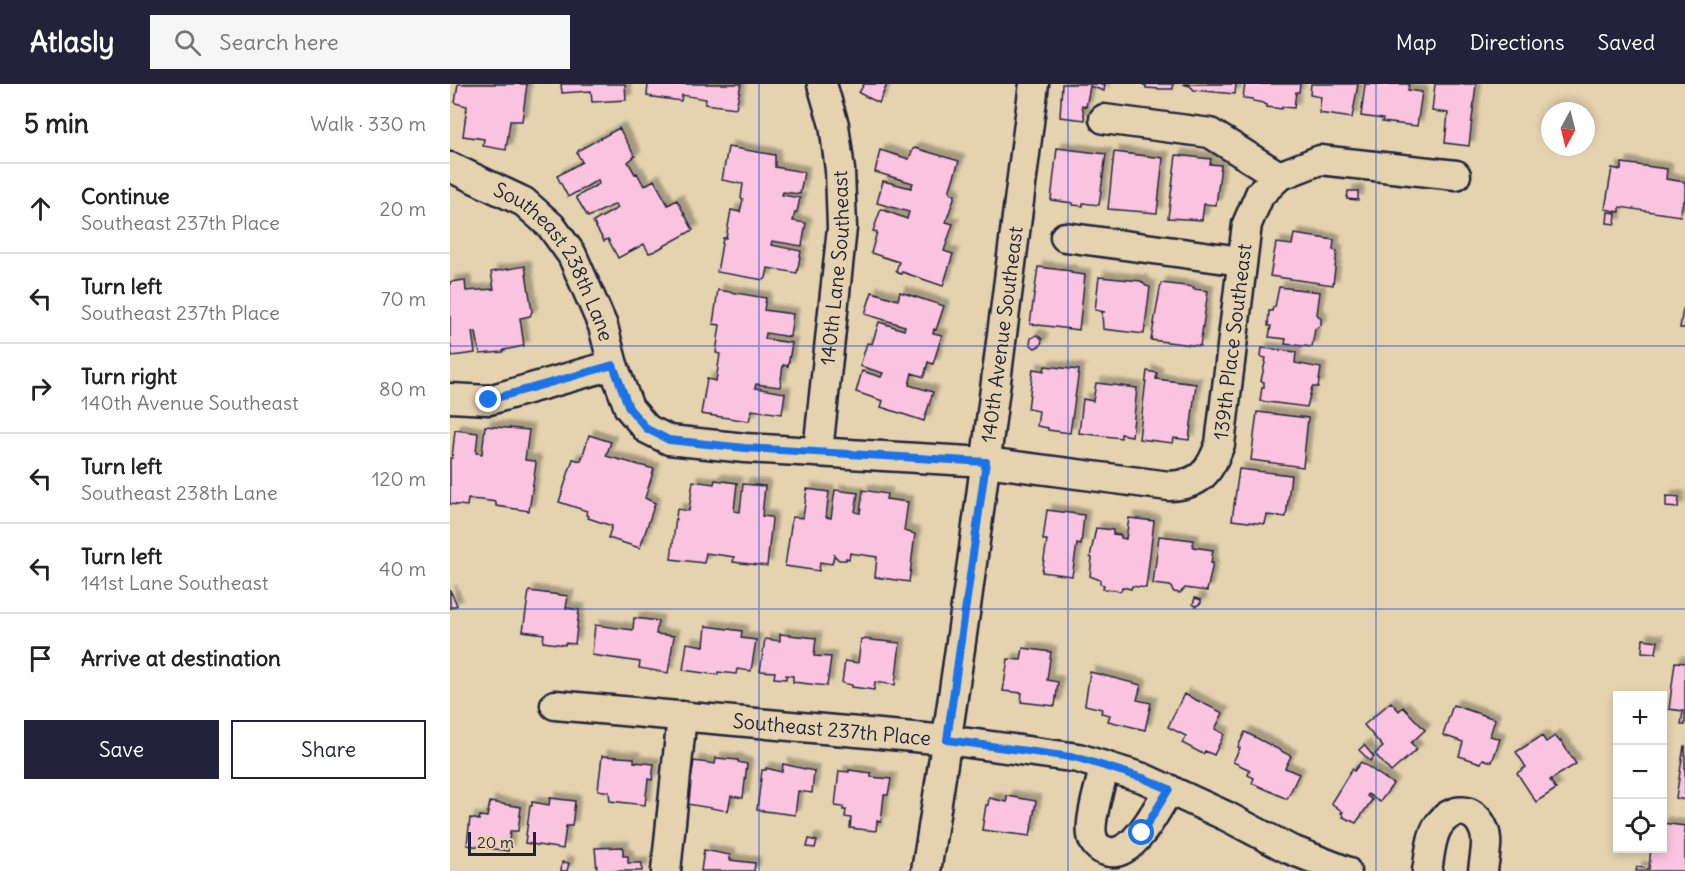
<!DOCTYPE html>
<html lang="en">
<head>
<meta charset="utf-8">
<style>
  :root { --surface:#fff; --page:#f6f6f6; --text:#222; --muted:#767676; --line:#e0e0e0; --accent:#22223b }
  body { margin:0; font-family:Delius,sans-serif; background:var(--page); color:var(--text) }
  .controls { position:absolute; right:18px; bottom:18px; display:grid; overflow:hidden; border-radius:0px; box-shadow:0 3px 9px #0003 }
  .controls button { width:54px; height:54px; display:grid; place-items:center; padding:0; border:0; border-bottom:2px solid var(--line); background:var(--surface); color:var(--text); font:30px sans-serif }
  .compass { position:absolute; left:1091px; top:18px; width:54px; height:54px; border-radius:50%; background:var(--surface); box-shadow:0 3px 9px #0003; rotate:187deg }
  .scale { position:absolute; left:18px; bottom:15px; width:68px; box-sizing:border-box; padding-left:6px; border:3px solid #22223b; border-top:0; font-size:16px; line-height:21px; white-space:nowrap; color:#22223b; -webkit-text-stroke:4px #e5d3b0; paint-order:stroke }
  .stop { position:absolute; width:18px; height:18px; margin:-14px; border:4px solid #1a73e8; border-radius:50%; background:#fff }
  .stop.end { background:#1a73e8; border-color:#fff; box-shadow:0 2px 6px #0008 }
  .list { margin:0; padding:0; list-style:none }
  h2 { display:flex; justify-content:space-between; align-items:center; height:78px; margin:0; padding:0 24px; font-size:26px }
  h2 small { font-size:20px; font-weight:400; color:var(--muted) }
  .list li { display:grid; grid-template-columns:39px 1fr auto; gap:18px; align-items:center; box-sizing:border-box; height:90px; padding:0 24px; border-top:2px solid var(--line) }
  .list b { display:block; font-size:22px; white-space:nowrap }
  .list p { margin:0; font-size:20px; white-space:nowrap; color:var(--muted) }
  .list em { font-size:20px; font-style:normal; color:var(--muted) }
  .actions { display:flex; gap:12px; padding:18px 24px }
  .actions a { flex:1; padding:14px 0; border:2px solid var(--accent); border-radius:0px; text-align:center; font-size:21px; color:var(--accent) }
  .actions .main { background:var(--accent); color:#fff }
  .icon { flex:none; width:33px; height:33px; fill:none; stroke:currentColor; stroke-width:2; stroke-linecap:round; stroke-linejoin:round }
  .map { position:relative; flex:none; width:1235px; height:787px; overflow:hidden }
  header { display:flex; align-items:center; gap:36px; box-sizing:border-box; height:84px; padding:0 30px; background:var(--accent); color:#fff }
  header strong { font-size:28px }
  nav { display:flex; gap:33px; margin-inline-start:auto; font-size:21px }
  .search { width:420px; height:54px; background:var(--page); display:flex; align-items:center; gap:15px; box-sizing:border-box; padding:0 21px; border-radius:0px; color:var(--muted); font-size:22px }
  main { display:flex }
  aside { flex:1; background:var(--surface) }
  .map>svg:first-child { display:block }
</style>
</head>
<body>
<header>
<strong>Atlasly</strong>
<div class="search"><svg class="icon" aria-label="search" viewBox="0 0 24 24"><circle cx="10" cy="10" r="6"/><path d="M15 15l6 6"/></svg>Search here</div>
<nav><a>Map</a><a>Directions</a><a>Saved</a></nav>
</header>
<main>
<aside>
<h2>5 min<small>Walk · 330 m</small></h2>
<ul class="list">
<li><svg class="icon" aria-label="ahead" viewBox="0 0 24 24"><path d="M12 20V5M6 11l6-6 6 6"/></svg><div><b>Continue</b><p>Southeast 237th Place</p></div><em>20 m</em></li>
<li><svg class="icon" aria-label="left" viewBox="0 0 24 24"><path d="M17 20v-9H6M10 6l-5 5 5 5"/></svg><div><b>Turn left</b><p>Southeast 237th Place</p></div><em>70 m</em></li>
<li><svg class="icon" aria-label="right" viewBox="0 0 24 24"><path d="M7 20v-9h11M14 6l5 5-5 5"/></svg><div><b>Turn right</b><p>140th Avenue Southeast</p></div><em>80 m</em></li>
<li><svg class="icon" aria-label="left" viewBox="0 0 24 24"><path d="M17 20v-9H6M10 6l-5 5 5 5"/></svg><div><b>Turn left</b><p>Southeast 238th Lane</p></div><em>120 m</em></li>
<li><svg class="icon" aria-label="left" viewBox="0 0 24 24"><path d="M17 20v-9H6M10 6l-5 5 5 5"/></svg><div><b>Turn left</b><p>141st Lane Southeast</p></div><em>40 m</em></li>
<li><svg class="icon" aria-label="arrive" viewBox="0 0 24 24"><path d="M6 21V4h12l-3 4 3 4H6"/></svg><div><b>Arrive at destination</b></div></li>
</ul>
<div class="actions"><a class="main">Save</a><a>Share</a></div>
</aside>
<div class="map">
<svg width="1235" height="787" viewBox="0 0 1235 787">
  <defs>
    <filter id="shadow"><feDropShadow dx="5.5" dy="-5.5" stdDeviation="1.5" flood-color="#0004"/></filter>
  </defs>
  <rect width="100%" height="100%" fill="#e5d3b0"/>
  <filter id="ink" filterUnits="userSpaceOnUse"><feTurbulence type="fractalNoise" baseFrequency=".0167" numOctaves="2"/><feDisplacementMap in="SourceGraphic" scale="12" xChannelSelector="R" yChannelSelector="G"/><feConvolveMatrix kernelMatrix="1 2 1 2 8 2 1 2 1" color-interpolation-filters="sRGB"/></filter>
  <g filter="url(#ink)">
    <path fill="#fac4e0" stroke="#22223b" stroke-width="1.5" filter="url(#shadow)" d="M8 0H77L72 37H60L56 66 33 62 34 55 13 52 17 22 5 19Z
      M111 0H175L176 16 142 18 141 7 112 9Z
      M198 0H291L286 24 255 20 256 15 232 11 231 17 197 12Z
      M414 0H437L429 19 409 9Z
      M612 0H655L654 7 640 2 636 23 632 21 635 36 610 33Z
      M692 0H723V5H711L696 4V2Z
      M733 0H786L785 10 744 6 740 2Z
      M795 0H850L849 8H846L844 24 832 23V25L817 23V21L813 19 803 17V15L793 14Z
      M861 0H908L902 34 869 29 871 13 860 11Z
      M915 0H959L958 6 972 8 967 42 932 38 933 35 911 32Z
      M985 0H1026L1019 62 995 59 998 29 982 27Z
      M169 44 185 72 178 78 185 90 187 89 194 102 204 96 218 121 227 116 243 146 205 167 199 169 194 160 168 174 158 155 154 157 143 138 168 124 166 120 138 133 126 113 149 100 148 96 118 113 107 92 132 78 127 69 129 66Z
      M278 63 325 71V83L354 88 350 110 333 108 332 111 350 114 347 128H345L343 137 356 139 352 162 322 157 321 161 351 167 347 189 318 184 316 194 314 196 267 188 273 154H276L281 126 290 128 293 115 291 114 293 100 272 96Z
      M465 64 509 77 500 105V109L505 111 496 138 503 140 494 167 503 170 493 202 452 188 451 190 448 189 446 187 449 178 421 169 427 148 423 147 431 125 457 135 459 128 427 119 433 97 461 104 463 99 425 88 430 66 459 75 463 65Z
      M607 64 656 70 649 121 633 119V122L623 121V119L601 116Z
      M664 68 713 74 707 129 658 125Z
      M726 71 761 75 760 80 771 81 766 121 754 120 752 136 718 134Z
      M1172 79 1217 85 1216 95 1235 98V117H1233L1230 132 1170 123V128L1155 125 1162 84 1171 86Z
      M898 107H908V116L897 115Z
      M1158 128 1166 129 1165 140 1157 139Z
      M844 150 884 156 883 166 887 167 883 201 820 192 826 159 842 161Z
      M75 182 82 228 80 232 70 234 74 262 54 266 53 268 30 270 26 248H22L25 269 2 272 0 256V198L15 196 16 207 44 205 41 188Z
      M588 183 621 187V189L635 191 629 246 580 240Z
      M649 193 691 197 696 202 700 203 694 250 653 245 652 228H655L645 226Z
      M711 199 744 203 743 205 758 207 750 262 701 256Z
      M829 203 870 208 867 230 871 235V241L865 245 862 263 835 260 836 255 819 253 821 242H818L819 227H822L823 223H825Z
      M268 206 316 214 314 226 343 230 340 253 316 249 315 255 342 259 338 282 333 281 330 303 306 300 305 304 335 309 332 330 302 326 299 337 251 330 257 295 266 297 270 270 266 269 270 241 263 240Z
      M422 208 448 216 450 208 494 222 486 246 484 245 483 249 492 251 483 280 478 278 474 293 462 289 459 301 483 308 474 337 431 323 433 317 406 308 412 287 431 293 433 289 410 282 417 259 422 260 429 238 454 246 455 242 415 230Z
      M1233 225H1235V244H1230Z
      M587 251 592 255 591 261 585 264 580 260 581 254Z
      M812 264 846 268 845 279 871 284 868 303H862L857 323 810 317 812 303H814V298L811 297 816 274 811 273Z
      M595 282 629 286 620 349 598 346V344L587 342 589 327 578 325 583 285 594 287Z
      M697 287 707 289 706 295 746 300 739 356 724 354 723 359 689 355Z
      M646 299 687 304 682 352 671 350V354L629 349 633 315 643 317Z
      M807 328 858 334 853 383 801 376Z
      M35 342 79 346 75 376 85 377 86 379 79 427 46 422V418L32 416 18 415 17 422 0 420V374H2L5 346 28 349 26 369 32 370Z
      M139 351 161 358 156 372 204 385 195 414 205 419 190 464 158 454 162 442 138 434 139 432 136 431 137 427 109 418 123 375 131 377Z
      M789 385 841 391 836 433 817 431 815 440 782 436Z
      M265 396 287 399 284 427 290 428 293 400 315 402 312 432 321 433 322 435 317 482 283 478 284 473 256 469 254 479 221 475 227 425 239 427 243 397 264 400Z
      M357 405 379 408 376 433 381 434 385 406 408 409 405 428 410 429 413 406 437 410 436 415 458 418 454 447 465 450 459 498 425 493 427 473 400 469 399 475 396 474V476H389L384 471 382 480 370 478 369 487 335 482 342 435 343 433 353 434Z
      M1216 412 1229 413 1228 424 1216 423Z
      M597 426 634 431 631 461 627 460 622 492 592 488 597 456H593Z
      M679 434 704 437 696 504 682 502 681 505 672 503 671 507 653 505 654 501 650 500V496L640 492 642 474 640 473 646 444 663 446V450L671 451V454L676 455Z
      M709 452 743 456V463L763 466 761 479H763L757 507 735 504 730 509 724 508 720 502 703 500Z
      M0 506 7 521 0 524Z
      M79 507 118 512 116 524 129 526 125 560 115 559V561L93 558 94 550 73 547Z
      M745 514 751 516V519L746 522 743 520Z
      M184 534 208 537 206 550 224 552 218 589 189 584 190 578 142 571 145 541 183 546Z
      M256 542 292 547 291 554 306 556 301 587 287 585 286 590 268 588V591L233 586 237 559 254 562Z
      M330 550 366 554 364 572 381 573 377 602 343 598V592L336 591V595L324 594 325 588 310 587 315 555 330 557Z
      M411 555 450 559 445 601 425 598 424 606 402 603V601L392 599 395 577 408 579Z
      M1193 555 1208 557 1206 569 1192 568Z
      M573 564 601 568 597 596 608 598 605 622 571 618 572 609 553 607 558 575 571 576Z
      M1225 578 1235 579V641H1231L1233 627 1219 625Z
      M640 588 691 601 687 616 701 619 695 646 658 637 660 631 651 629 652 625 635 621Z
      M734 610 773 629 765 645 774 650 764 671 755 667 753 670 732 659 736 652 718 643Z
      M941 618 949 627 953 623 975 646 961 659 967 665 941 688 925 670 933 663 914 641Z
      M1003 621 1045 635 1040 652 1050 655 1042 678 1033 675 1031 679 1009 672 1013 658 993 651Z
      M795 648 841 672 835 684 849 690 837 715 802 699 804 694 798 691 800 686 783 678 790 664 788 663Z
      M1092 652 1096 658 1105 652 1110 658 1111 657 1126 680 1100 696 1106 705 1086 718 1067 689 1076 683 1066 668Z
      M914 661 924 673 920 677 909 666Z
      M1234 662H1235V716L1226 714Z
      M152 672 184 674V678L204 680 202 696 198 695 195 721 160 717 159 708 148 706Z
      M266 674 288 676V678L297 680 293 714 281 712 278 727 237 720 244 677 265 680Z
      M911 678 943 700 930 718 918 710 917 712 922 716 906 739 893 733 894 732 891 729 893 728 881 719 902 685 904 687Z
      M333 680 364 687 362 709 348 707 345 731 307 726 312 686H316V684L332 688Z
      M399 686 421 689V693L441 695 438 711H434L431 738 427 737 426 747 400 744 401 734 395 733 396 726H393V723L385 722 389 687 399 688Z
      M557 712 586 717 580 752 532 746 536 721H538L539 714 557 718Z
      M100 714 125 717 122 742H116L113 765 75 759 80 722H82V718L99 721Z
      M40 718 71 723 68 747H60L58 767 17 761 20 734 29 736 30 732 37 733Z
      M1212 739 1235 742V787H1186L1187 783 1199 785 1201 764H1212Z
      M359 755 367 757 365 764 357 763Z
      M173 763V772H178V779H192V787H141L147 786 145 764Z
      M254 766 280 771V776L305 779 304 787H251Z
      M112 778 119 779 117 787H111Z"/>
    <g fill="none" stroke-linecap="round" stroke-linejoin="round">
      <defs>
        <g id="minor">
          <path d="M654 35 760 49 829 92 870 76 1006 91"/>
          <path id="s1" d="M0 83 74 118 101 142 122 171 153 242 163 281 179 324 197 345 219 356 295 364 536 378 719 402C750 401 760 388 770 360L797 140 810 110 829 92"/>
          <path d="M615 153 791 177"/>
          <path d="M0 314 39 316 163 281"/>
          <path id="s2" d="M368 367 392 144 390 86 384 41 372 0"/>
          <path id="s3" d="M105 621 497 656 628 674 693 694 776 732 839 765 896 787"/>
          <path d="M655 682C651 697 639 737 642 751 643 759 649 765 656 767 682 777 708 723 719 705"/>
          <path d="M216 787 232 632"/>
          <path id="s4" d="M476 787C519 526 550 263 584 0"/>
          <path d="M977 787C980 772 980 755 988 742 1001 722 1025 722 1034 746 1039 758 1034 774 1033 787"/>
        </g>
      </defs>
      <use href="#minor" stroke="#22223b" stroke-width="33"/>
      <use href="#minor" stroke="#e5d3b0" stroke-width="28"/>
    </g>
  </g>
  <g fill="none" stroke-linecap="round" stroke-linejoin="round" filter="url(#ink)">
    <path stroke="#1a73e8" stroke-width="8" d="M39 316 163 281 179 324 197 345 219 356 295 364 536 378 497 656 628 674 693 694 719 705 692 749"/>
  </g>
  <path fill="none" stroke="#1d4ed8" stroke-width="1.5" stroke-opacity="0.55" d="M309 0V787M618 0V787M926 0V787M0 262H1235M0 525H1235"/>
  <g text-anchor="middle" stroke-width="5" stroke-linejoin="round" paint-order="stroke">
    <g font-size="20" fill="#22223b" stroke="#e5d3b0">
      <text dy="7" stroke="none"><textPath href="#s1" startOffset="148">Southeast 238th Lane</textPath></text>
      <text dy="7" stroke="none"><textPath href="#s2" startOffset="184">140th Lane Southeast</textPath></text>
      <text dy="7" stroke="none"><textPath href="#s4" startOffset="542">140th Avenue Southeast</textPath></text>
      <text dy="7" stroke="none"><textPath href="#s1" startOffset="1047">139th Place Southeast</textPath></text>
      <text dy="7" stroke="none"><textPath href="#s3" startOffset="278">Southeast 237th Place</textPath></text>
    </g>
  </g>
</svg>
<div class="controls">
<button>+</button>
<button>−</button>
<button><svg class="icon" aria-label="locate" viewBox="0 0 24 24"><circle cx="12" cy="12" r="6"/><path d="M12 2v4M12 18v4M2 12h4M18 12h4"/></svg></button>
</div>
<svg class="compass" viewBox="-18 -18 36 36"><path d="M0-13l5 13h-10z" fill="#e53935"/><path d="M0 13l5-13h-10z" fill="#767676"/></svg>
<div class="scale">20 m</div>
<div class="stop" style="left:692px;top:749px"></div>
<div class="stop end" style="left:39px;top:316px"></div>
</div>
</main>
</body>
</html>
